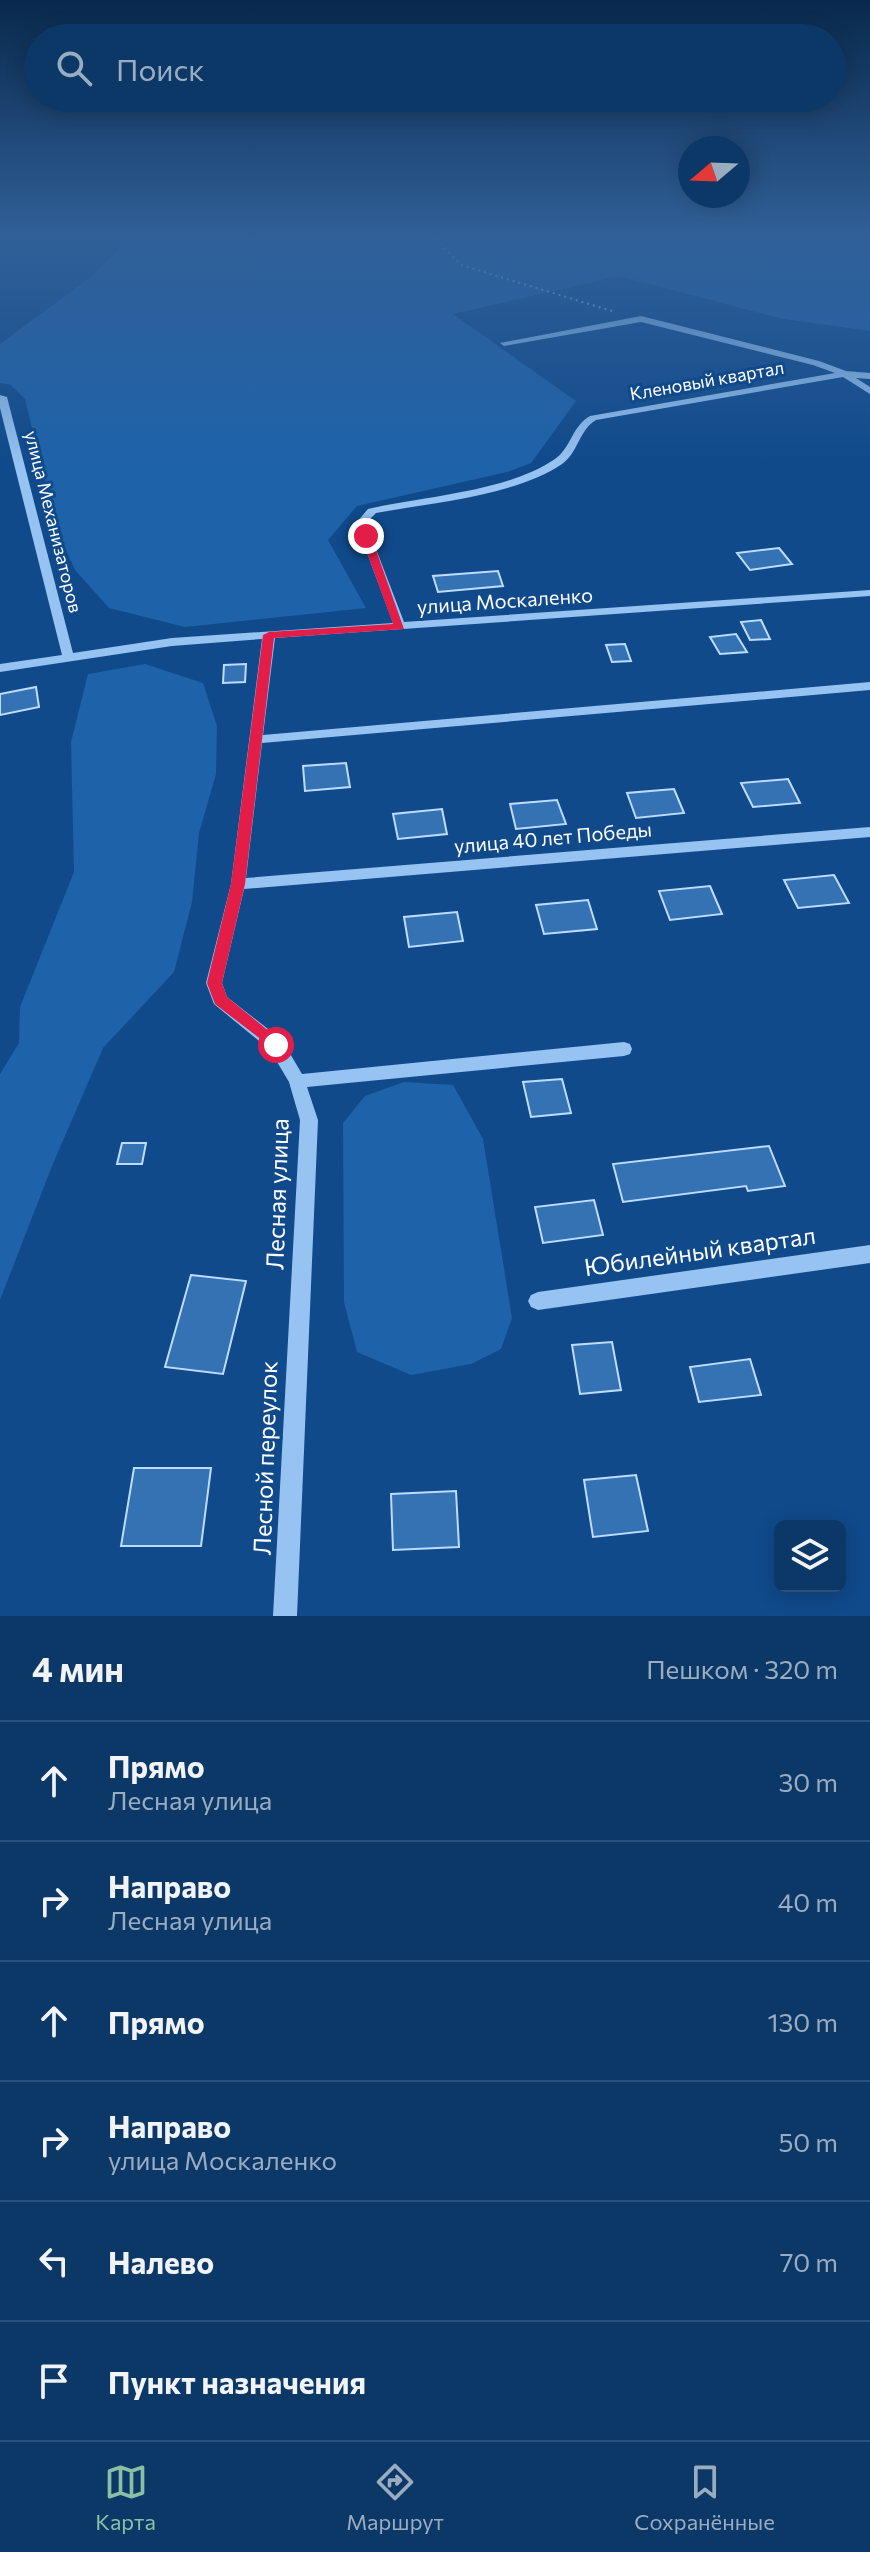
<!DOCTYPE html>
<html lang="ru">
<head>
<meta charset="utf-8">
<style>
  :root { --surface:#0c3868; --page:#1a4371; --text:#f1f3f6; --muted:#9aacc0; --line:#2c527c; --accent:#8abfa5 }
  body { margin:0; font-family:Commissioner,sans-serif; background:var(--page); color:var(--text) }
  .controls { position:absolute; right:24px; bottom:24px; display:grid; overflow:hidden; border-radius:12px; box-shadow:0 4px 20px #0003 }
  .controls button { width:72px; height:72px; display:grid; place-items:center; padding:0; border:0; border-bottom:2px solid var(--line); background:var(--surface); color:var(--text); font:40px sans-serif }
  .compass { position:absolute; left:678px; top:136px; width:72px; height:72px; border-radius:50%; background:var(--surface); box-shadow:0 4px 20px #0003; rotate:251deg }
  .stop { position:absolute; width:24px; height:24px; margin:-18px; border:6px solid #e11d48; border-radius:50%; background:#fff }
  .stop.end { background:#e11d48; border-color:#fff; box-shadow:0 2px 8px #0008 }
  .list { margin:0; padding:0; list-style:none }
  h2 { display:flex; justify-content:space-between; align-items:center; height:104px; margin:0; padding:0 32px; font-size:34px }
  h2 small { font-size:26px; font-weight:400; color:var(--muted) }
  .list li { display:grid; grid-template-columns:52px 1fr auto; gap:24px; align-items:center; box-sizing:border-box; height:120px; padding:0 32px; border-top:2px solid var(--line) }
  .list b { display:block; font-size:30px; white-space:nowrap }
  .list p { margin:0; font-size:26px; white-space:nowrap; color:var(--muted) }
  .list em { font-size:26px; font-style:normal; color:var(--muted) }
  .icon { flex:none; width:44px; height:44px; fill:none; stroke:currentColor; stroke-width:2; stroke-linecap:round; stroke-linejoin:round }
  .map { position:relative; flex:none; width:870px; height:1616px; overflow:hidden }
  .search { position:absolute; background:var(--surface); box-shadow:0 4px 20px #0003; left:24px; right:24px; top:24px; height:88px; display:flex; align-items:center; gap:20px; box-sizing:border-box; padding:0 28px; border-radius:44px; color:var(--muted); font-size:30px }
  .sheet { height:824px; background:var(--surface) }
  nav { display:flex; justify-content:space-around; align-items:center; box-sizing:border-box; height:112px; border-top:2px solid var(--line); background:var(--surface); font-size:22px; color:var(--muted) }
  nav a { display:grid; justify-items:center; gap:4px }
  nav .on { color:var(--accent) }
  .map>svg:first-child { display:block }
</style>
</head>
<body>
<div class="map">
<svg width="870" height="1616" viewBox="0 0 870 1616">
  <rect width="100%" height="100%" fill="#104a8b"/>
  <path fill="#1e62a9" d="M129 239H870V331L783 319 619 276 453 314 576 401 531 463 507 472 357 506 328 540 366 608 185 627 109 608 75 570 56 527 25 399 11 385 0 383V344L91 277Z
    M145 664 203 683 217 726 216 774 199 833 192 902 174 972 103 1048 52 1166 0 1300V1074L19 1043 20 1007 74 872 71 742 88 674Z
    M404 1082 453 1085 483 1139 512 1318 501 1349 471 1364 411 1375 357 1352 344 1302 343 1123 365 1096Z"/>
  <path fill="#3472b3" stroke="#bddcfd" stroke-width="2" d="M779 548 792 564 750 570 737 553Z
    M498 571 503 586 438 592 433 576Z
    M761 620 770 639 750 640 741 622Z
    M736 634 747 652 720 654 710 637Z
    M625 644 631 661 612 662 606 645Z
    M246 664 245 682 223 683 224 665Z
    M36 687 39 707 0 715V694Z
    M346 763 350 787 305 791 303 766Z
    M788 779 800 803 753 807 741 783Z
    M674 789 684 813 636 818 627 793Z
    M557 800 566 824 516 829 510 804Z
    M442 809 447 834 398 839 393 814Z
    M834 875 849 903 798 908 784 880Z
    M710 886 722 914 670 920 659 891Z
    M588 900 597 929 544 934 536 905Z
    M457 912 463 941 409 947 404 917Z
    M562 1079 571 1113 531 1117 523 1082Z
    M122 1143H146L142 1164H117Z
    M769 1146 785 1186 748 1191 746 1186 623 1202 613 1164Z
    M594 1200 603 1235 543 1243 535 1207Z
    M191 1275 246 1281 223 1374 165 1367Z
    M612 1342 621 1390 580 1394 572 1345Z
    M750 1359 761 1395 699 1402 690 1367Z
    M134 1468H211L201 1546H121Z
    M636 1475 648 1531 593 1537 584 1480Z
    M456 1491 459 1547 393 1550 391 1494Z"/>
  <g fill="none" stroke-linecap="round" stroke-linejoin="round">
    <path stroke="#96c3f2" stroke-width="2" stroke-dasharray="2 4" stroke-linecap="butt" d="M436 239 461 265 612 311"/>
    <path fill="#96c3f2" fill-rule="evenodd" d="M641 316 819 361 846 371 870 373V379L856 378 870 387V394L843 377 596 420C579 430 578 453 562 464 515 496 431 503 376 513L366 523 404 622 870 590V596L275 638 263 735 870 682V690L262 743 246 878 870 827V837L244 889 222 983 227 997 282 1040 302 1074 624 1042 630 1044 632 1049 630 1054 624 1056 307 1087 318 1120 297 1616H273L300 1120 289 1082 270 1050 214 1004 206 983 231 884 262 639 172 646 0 672V664L62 655 0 408V395L7 397 73 653 172 638 393 623 356 523 368 509C425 496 507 492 555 459 571 448 572 426 590 416L835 373 813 365 641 322 504 346 500 343Z
      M870 1245V1263L538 1310 531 1307 528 1301 531 1295 538 1292Z"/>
  </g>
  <linearGradient id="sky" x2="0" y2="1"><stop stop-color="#09294c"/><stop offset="0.51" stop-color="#316098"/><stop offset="1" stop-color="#316098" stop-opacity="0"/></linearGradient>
  <rect width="870" height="465" fill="url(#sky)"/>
  <path fill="#e11d48" d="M366 533 371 536 404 629 274 638 245 884 222 983 227 997 281 1041 284 1045 276 1051 215 1004 207 983 231 884 263 635 269 632 393 624 361 536Z"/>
  <g text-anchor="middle" stroke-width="6" stroke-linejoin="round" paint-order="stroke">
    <g font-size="18" fill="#fff" stroke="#104a8b">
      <text transform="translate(707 381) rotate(-10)" y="6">Кленовый квартал</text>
      <text transform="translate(53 522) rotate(76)" y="6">улица Механизаторов</text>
    </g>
    <g font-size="20" fill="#fff" stroke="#104a8b">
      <text transform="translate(505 601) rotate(-4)" y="7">улица Москаленко</text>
      <text transform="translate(553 838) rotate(-5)" y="7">улица 40 лет Победы</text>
    </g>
    <g font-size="24" fill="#fff" stroke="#104a8b">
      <text transform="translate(278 1194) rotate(-88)" y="8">Лесная улица</text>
      <text transform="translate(700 1252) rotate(-8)" y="8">Юбилейный квартал</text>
      <text transform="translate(266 1458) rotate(-88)" y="8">Лесной переулок</text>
    </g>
  </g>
</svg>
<div class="controls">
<button><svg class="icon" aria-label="layers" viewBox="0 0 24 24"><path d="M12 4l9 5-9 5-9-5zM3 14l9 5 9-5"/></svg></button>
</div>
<svg class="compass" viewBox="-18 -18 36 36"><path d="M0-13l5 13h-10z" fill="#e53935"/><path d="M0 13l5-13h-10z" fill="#9aacc0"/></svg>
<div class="stop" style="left:276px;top:1045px"></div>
<div class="stop end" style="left:366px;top:536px"></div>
<div class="search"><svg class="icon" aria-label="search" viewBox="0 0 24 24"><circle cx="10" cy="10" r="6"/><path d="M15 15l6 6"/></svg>Поиск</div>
</div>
<section class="sheet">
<h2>4 мин<small>Пешком · 320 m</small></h2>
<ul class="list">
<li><svg class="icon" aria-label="ahead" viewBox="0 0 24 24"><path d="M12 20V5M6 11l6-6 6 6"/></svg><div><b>Прямо</b><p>Лесная улица</p></div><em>30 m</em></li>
<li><svg class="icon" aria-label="right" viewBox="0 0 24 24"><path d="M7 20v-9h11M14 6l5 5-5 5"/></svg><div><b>Направо</b><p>Лесная улица</p></div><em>40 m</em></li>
<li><svg class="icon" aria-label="ahead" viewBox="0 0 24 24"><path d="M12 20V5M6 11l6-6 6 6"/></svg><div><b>Прямо</b></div><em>130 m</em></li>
<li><svg class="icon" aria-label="right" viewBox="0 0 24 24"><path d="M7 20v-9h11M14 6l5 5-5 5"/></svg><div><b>Направо</b><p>улица Москаленко</p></div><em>50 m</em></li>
<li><svg class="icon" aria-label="left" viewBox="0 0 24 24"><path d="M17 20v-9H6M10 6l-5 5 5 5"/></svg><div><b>Налево</b></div><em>70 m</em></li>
<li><svg class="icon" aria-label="arrive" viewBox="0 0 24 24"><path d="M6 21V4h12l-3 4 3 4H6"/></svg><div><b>Пункт назначения</b></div></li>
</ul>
</section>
<nav>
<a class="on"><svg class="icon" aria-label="map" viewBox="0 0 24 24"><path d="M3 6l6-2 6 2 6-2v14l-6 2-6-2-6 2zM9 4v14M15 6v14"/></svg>Карта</a>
<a><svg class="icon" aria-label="directions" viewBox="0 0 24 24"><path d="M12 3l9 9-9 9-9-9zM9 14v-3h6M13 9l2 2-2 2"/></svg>Маршрут</a>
<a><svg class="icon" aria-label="saved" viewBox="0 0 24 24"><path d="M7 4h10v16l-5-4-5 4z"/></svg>Сохранённые</a>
</nav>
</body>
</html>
